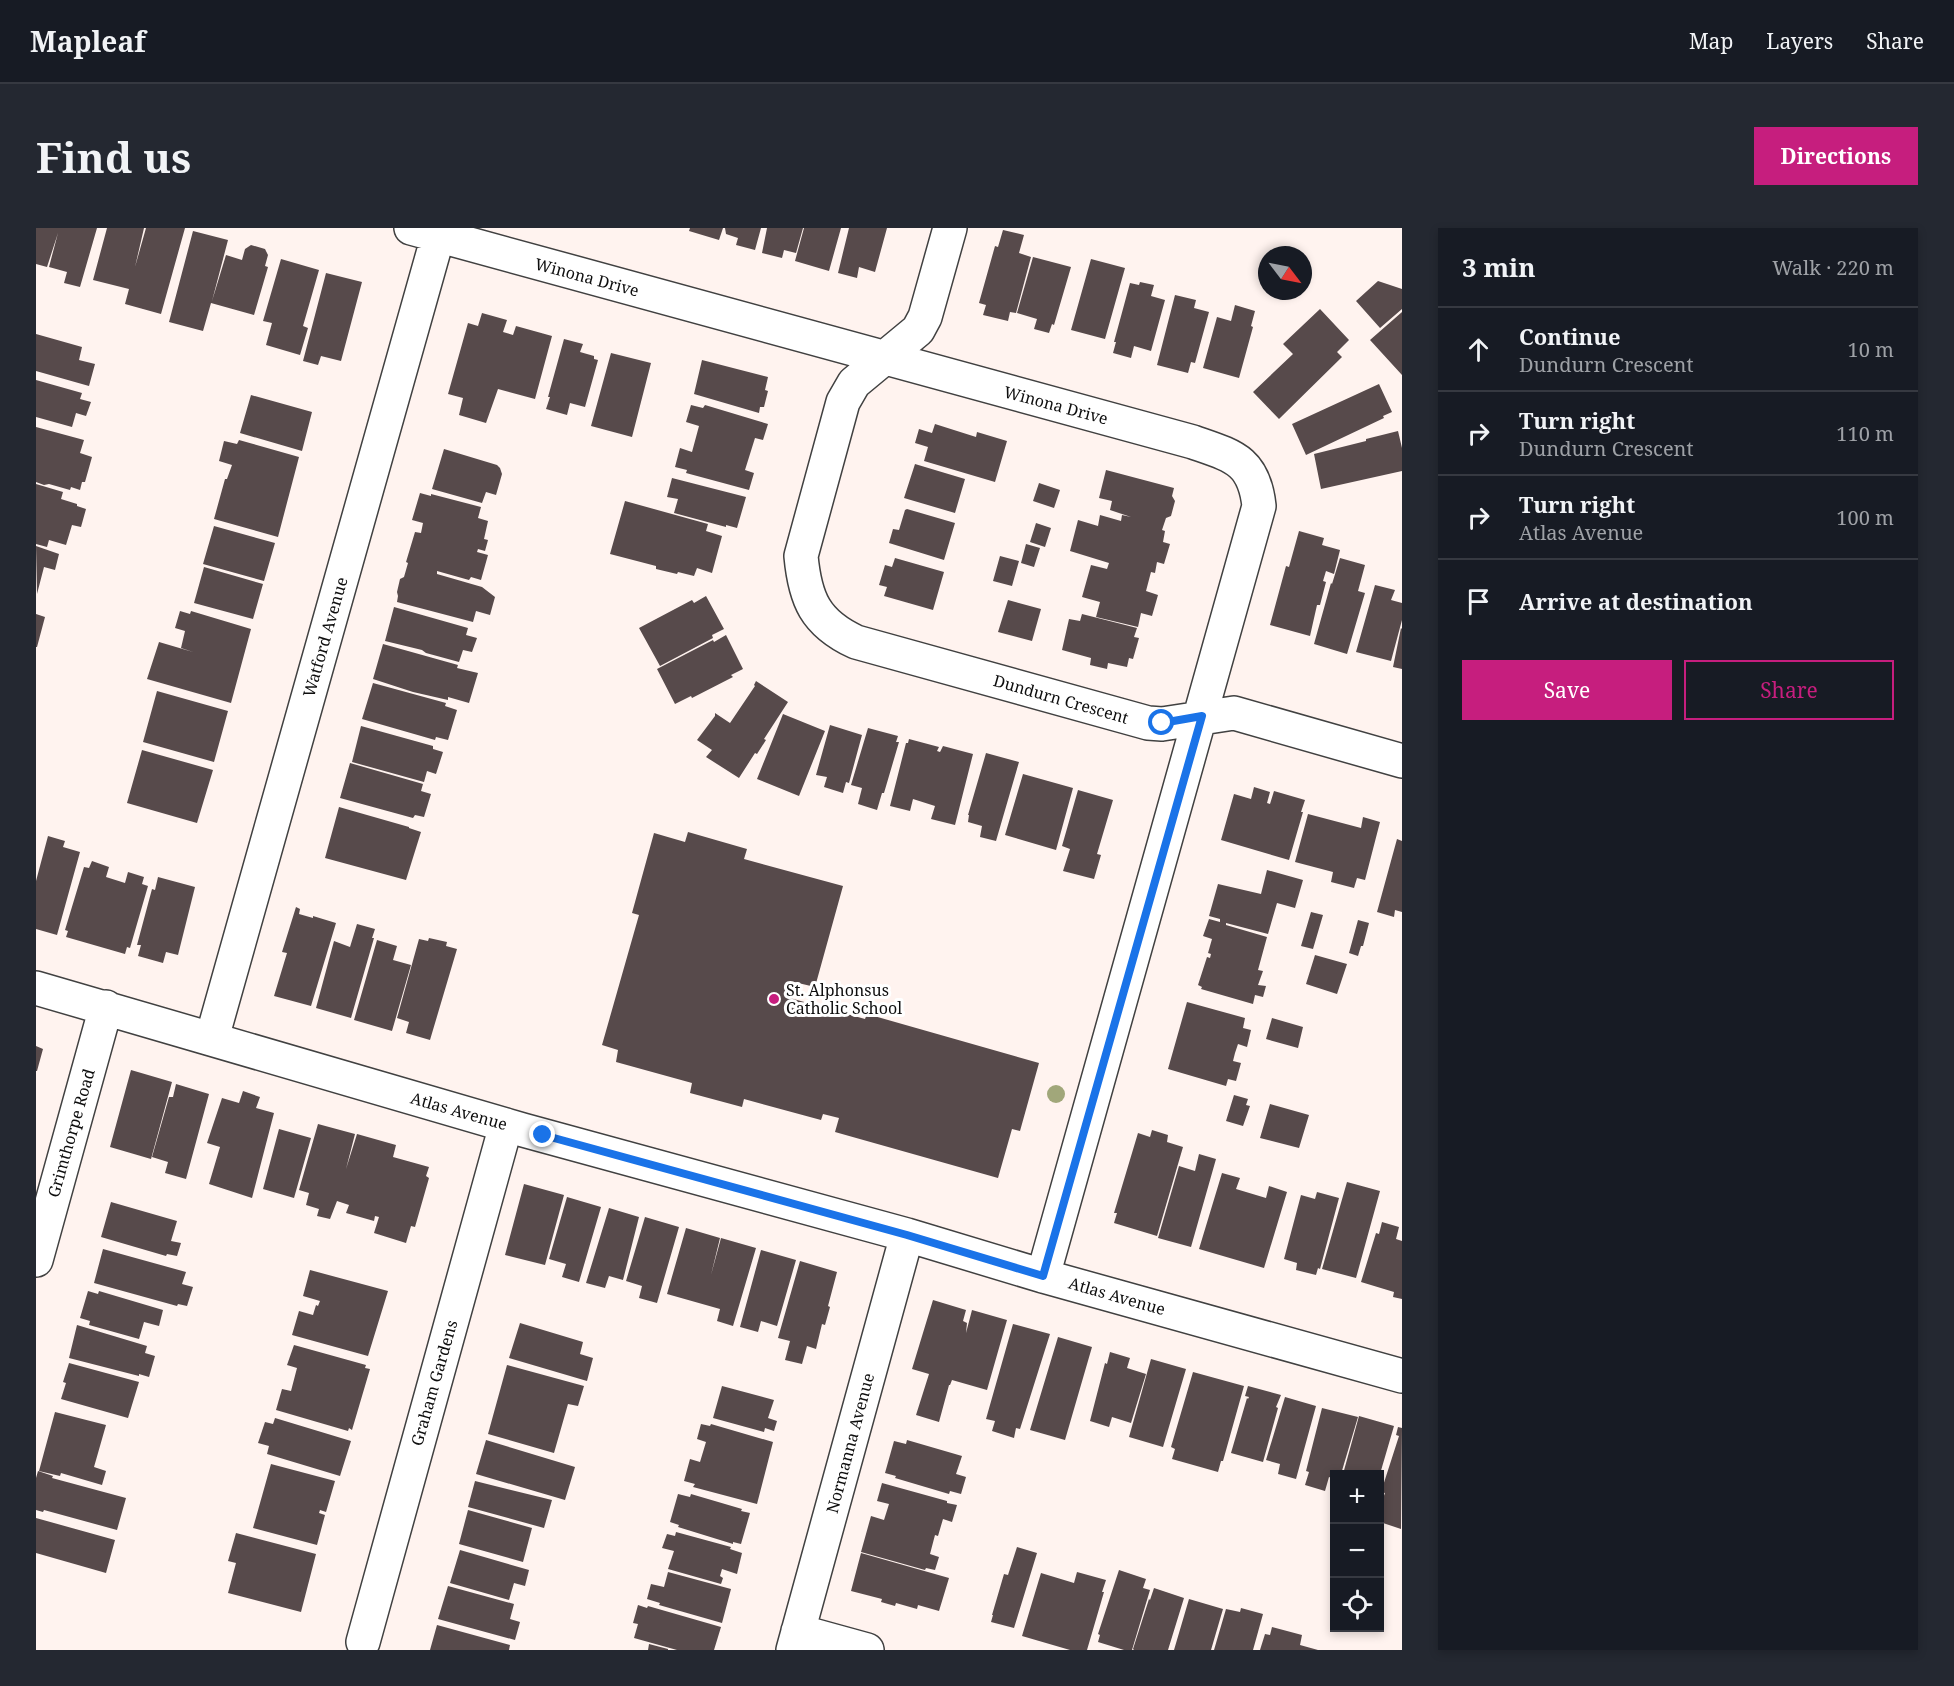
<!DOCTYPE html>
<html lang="en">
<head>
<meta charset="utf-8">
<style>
  :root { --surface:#171b24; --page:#242831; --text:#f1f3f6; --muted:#9ea1a6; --line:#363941; --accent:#c61e7e }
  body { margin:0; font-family:"Noto Serif",serif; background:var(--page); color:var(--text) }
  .controls { position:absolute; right:18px; bottom:18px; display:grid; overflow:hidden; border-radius:0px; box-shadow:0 3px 9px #0003 }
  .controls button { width:54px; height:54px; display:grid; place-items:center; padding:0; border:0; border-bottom:2px solid var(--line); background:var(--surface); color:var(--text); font:30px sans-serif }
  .compass { position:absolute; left:1222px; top:18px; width:54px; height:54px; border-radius:50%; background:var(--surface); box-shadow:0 3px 9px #0003; rotate:122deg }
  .stop { position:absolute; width:18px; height:18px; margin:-14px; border:4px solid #1a73e8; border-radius:50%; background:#fff }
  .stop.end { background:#1a73e8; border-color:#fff; box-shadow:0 2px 6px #0008 }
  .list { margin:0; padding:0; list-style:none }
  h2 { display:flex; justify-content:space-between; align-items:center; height:78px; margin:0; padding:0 24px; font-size:26px }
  h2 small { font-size:20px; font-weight:400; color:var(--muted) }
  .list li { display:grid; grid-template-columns:39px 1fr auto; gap:18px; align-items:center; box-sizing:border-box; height:84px; padding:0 24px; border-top:2px solid var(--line) }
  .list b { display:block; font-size:22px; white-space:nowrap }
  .list p { margin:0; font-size:20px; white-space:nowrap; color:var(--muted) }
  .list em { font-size:20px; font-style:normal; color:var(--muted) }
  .actions { display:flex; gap:12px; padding:18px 24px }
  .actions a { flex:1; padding:14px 0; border:2px solid var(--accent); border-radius:0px; text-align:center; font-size:21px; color:var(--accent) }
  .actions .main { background:var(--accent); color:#fff }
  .icon { flex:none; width:33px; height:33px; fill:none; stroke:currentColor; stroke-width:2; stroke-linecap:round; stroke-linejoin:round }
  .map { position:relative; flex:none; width:1366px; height:1422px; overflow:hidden; border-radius:0px }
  header { display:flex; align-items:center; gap:36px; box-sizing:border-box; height:84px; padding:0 30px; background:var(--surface); border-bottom:2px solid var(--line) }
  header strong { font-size:28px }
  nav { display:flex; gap:33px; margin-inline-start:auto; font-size:21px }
  .intro { display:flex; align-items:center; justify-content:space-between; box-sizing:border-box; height:144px; padding:0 36px }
  h1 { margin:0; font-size:42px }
  .button { padding:15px 27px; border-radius:0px; background:var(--accent); color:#fff; font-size:21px; font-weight:700 }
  main { display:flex; gap:36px; padding:0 36px }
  aside { flex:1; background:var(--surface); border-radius:0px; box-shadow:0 3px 9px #0003 }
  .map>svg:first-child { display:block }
</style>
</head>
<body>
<header>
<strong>Mapleaf</strong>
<nav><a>Map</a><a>Layers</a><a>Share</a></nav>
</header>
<div class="intro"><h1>Find us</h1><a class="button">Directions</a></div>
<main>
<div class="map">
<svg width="1366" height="1422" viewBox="0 0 1366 1422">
  <rect width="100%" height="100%" fill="#fff3ef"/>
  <path fill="#574a4b" d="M0 0H61L44 59 28 55 31 44 13 39 22 5 11 39 0 36Z
    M71 0H108L99 39 110 0H149L125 86 89 76 93 61 57 52Z
    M654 0H687L683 12 653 3Z
    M689 0H725L719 22 700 17 702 10 690 6Z
    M731 0H767L760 25 748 22 746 30 726 25Z
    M768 0H805L793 43 759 33Z
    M813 0H851L839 44 823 39 821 50 802 45Z
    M967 2 988 7 983 25 995 29 980 85 974 84 972 93 947 87 950 77 943 75 959 18 962 19Z
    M157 3 192 12 176 73 190 27 206 32 209 21 215 17 229 21 232 27 229 38 232 39 218 87 175 75 167 103 133 94Z
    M997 29 1035 39 1018 97 1016 96 1013 105 998 101 1001 91 981 85Z
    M245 31 283 42 267 98 272 100 264 127 230 117 236 95 227 93Z
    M1055 31 1089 40 1069 111 1035 102Z
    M290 45 326 54 305 133 285 128 282 137 267 133Z
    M1342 53 1366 61V81L1344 100 1320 73Z
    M1104 54 1118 57 1115 68 1129 72 1115 123 1098 118 1095 130 1077 125 1080 114H1078L1094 55 1103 57Z
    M1139 67 1160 72 1158 80 1173 84 1159 135 1155 134 1152 145 1121 137Z
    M1199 77 1219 83 1215 98 1217 99 1203 150 1167 140 1181 89 1195 93Z
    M1284 81 1313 112 1301 124 1306 129 1243 191 1217 164 1257 126 1247 116Z
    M1366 84V147L1334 112Z
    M446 85 471 92 467 104 477 107 480 98 516 108 499 171 462 161 450 195 423 187 427 170 412 166 432 95 442 98Z
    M0 106 46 119 43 132 59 136 53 158 0 143Z
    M528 111 547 116 544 124 558 128V131L562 132 549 179 534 175 531 187 510 181 514 169H512Z
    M575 125 615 135 596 209 555 198Z
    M666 132 732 149 729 162 732 163 728 179H724L723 185 658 166Z
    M0 152 46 165 44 171 55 174 50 188 40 185 36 199 0 189Z
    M1343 156 1356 184 1347 188 1348 190 1270 227 1256 196Z
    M215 167 276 184 266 223 204 205Z
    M655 177 667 180 669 177 732 196 727 212 719 210 709 242 718 245 713 262 650 245 651 242 639 239 644 220 656 224 663 198 650 194Z
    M899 196 940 209 941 204 971 213 959 254 888 233 892 219 879 215 883 201 896 205Z
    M0 199 48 212 44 225 56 229 49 254H46L44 262 35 259 34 262 13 256 8 257 0 254Z
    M1362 203 1366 220V243L1285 261 1278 226 1330 213V211Z
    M203 212 263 229 242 309 178 291 189 251H191L196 237 183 233 188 213 201 216Z
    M408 221 461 237 464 240 466 246 460 267 450 264 446 275 396 261Z
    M879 236 929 251 919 285 868 270Z
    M1070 242 1138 260 1136 268 1139 273 1135 288 1130 290 1126 302 1129 303 1127 314 1134 316 1128 336 1121 334 1119 345 1115 344 1110 363 1122 367 1116 388 1105 385 1102 399 1060 389 1064 374 1046 369 1055 337 1071 341 1073 335 1034 323 1042 292 1062 298 1064 287 1085 293 1086 287 1095 289 1074 282 1076 273 1063 270Z
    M636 250 710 269 701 300 690 297V299L638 285 642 271 631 269Z
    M1003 255 1024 262 1018 280 997 273Z
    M0 256 27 264 25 271 41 276V278L50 281 45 299 36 297 30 317 13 312 11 319 0 316Z
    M384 265 395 268V266L445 279 442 290 452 293 448 311 452 312 449 323 442 321 441 324 452 327 445 352 435 349 433 352 401 343V346L446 359 459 369 454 387 440 383 437 394 361 374 362 368 361 364 364 351 368 349 372 335 370 334 379 304 385 305 387 295 376 292Z
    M589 273 672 296 670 303 686 308 676 345 661 340 658 348 642 344 641 346 620 341V338L574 326Z
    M871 281 919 295 908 332 853 315 857 301 863 302 869 282Z
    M1000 295 1015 300 1009 319 994 314Z
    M178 298 239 315 228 353 167 336Z
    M1263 303 1288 310 1286 317 1304 322 1298 346 1290 343 1287 353 1290 354 1284 377H1281L1274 408 1234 397 1250 338 1253 339Z
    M990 316 1004 320 998 339 985 335Z
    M0 318 23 326 19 342 8 339 1 366Z
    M964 328 983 333 976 358 957 353Z
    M859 330 908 344 897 382 848 368 851 359 843 357 849 337 856 339Z
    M1304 330 1329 337 1322 363 1329 365 1311 426 1278 416 1295 355 1296 356Z
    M168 339 227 356 217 391 158 375Z
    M1339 357 1359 362 1355 372 1366 375V392L1355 433 1320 424Z
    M670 368 688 401 676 407 677 410 624 438 603 400 656 372 658 375Z
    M972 372 1005 381 996 413 962 404Z
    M358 379 432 400 430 407 441 410 436 424 427 422 423 434 390 425 386 422 349 413Z
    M144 383 154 386 155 383 215 401 195 475 111 451 123 414 157 424 145 420 149 403 139 400Z
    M0 386 9 389 1 419H0Z
    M1046 386 1101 400 1098 409 1103 410 1097 431 1093 430 1091 439 1072 435 1071 441 1054 437 1055 430 1026 422 1033 391 1044 393Z
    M1365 400 1366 401V441L1357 439Z
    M690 407 707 441 695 447 697 449 656 470 655 468 639 476 621 441 677 412 678 414Z
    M347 416 422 437 421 440 442 445 433 475 412 469V472L377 464 337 451Z
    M720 453 752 474 728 511 730 512 721 526 719 525 703 550 670 529 676 522 661 512 679 488V485L694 495 719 458 718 457Z
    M337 455 410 475 409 478 421 482 412 512 400 509 399 512 326 491Z
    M121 463 192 483 178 534 107 514Z
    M747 486 789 503 763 568 721 551Z
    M794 497 826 507 813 555 810 554 807 565 788 559 791 549 780 547Z
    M325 498 397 518V521L407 524 400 546 391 543 388 554 316 534Z
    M832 500 862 508 860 514H863L848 565H846L841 582 822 576 826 560 815 557Z
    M873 511 903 519 901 523 904 524 907 518 937 526 919 597 895 591 899 578 877 571 874 583 854 578 870 515H872Z
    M106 522 177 542 161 595 91 575Z
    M950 525 983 534 960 613 944 609 946 598 932 594 933 587H932Z
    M314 535 387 556 385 563 395 566 388 589 379 587 377 590 304 570Z
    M987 546 1037 560 1020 622 969 607Z
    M1218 559 1234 564 1231 575 1234 576 1238 563 1269 572 1265 584H1267L1253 632 1185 612 1198 566 1215 571Z
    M1042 562 1077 572 1061 626 1065 627 1058 651 1027 643 1034 621 1026 618Z
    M303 579 373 599V600L385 604 370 652 289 630Z
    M1272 586 1325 600 1327 589 1344 594 1329 652 1321 650 1318 660 1295 654 1297 644 1259 634Z
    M652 604 711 621 708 631 807 658 779 759 758 754 754 770 829 791 831 786 1003 835 984 903 976 901 962 950 799 904 803 890 787 886 785 892 708 871 706 879 654 865 656 855 580 834 582 822 566 817 603 687 596 685 618 605 649 614Z
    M12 608 29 613 27 619 44 624 21 707 0 701V653Z
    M1361 611 1366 613V684L1359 682 1358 689 1341 684Z
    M56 633 73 639 70 649 89 655 92 644 108 649 106 656 112 658 94 720 91 719 89 726 30 709 32 703 29 702 48 639 53 640Z
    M1231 642 1267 652 1259 680 1241 675 1232 706 1190 695V697L1231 709 1222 742 1227 743 1222 757 1230 758 1227 769 1219 767 1217 776 1165 761 1166 759 1162 757 1171 729 1174 730 1175 726 1172 725 1176 711 1167 708 1173 691 1184 694V691L1173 688 1182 656 1225 666Z
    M122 649 159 659 142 727 130 724 127 735 102 728 105 717H101L116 661 119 662Z
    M260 679 264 681 263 686 277 690V688L300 695 275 778 238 768 251 725 246 724Z
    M1275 684 1287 687 1277 721 1265 718Z
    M1322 692 1333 695 1327 718H1325L1322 728 1313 725Z
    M321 696 339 701 336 710H338L315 790 280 780 298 713 314 719Z
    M393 710 411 714 410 718 421 721 394 812 370 805 373 794 361 790 383 711 392 713Z
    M341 712 361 718 357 732 375 737 356 803 318 792Z
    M1279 727 1311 736 1301 766 1270 756Z
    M1151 774 1209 790 1207 800 1215 802 1211 819 1202 816 1199 825 1197 833 1205 835 1200 853 1192 851 1190 858 1132 841Z
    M1236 790 1267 799 1262 820 1230 811Z
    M0 818 7 821 1 843H0Z
    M95 842 136 854 115 931 74 919Z
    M140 856 173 866 150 951 129 945 132 934 116 929 133 869H137Z
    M207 863 224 869 220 880 238 885 216 970 173 956 184 919 171 915 186 870 203 875Z
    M1198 867 1212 871 1210 877 1214 878 1207 898 1190 893Z
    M1234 876 1273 887 1263 920 1224 910Z
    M282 896 319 906 310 941 321 906 360 917 357 929 393 939 390 948 393 950 379 999 375 998 370 1015 338 1005 343 989 339 988 338 993 310 985 313 977 301 973 294 991 281 988 283 981 270 977 273 965 263 962Z
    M243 901 275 910 258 970 227 961Z
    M1116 902 1132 907 1131 914 1147 919 1121 1008 1078 995 1081 985H1078L1102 905 1114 909Z
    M1163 926 1180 931 1155 1019 1122 1010 1143 938 1159 943Z
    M1186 945 1204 950 1200 961 1230 970 1233 958 1251 964 1228 1040 1163 1021Z
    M1311 954 1344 963 1320 1050 1286 1041Z
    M488 956 528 967 509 1037 469 1027Z
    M1281 964 1303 970 1284 1041 1282 1040 1280 1047 1260 1042 1261 1035 1248 1031 1265 967 1279 971Z
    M531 969 565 979 543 1054 526 1049 530 1036 513 1031Z
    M75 974 141 993 135 1013 145 1015 141 1028 131 1026 130 1028 65 1009Z
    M573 980 603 989 587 1052 573 1048 569 1060 550 1055Z
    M609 989 643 999 621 1075 603 1070 606 1058 590 1053Z
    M1346 994 1363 999 1360 1011 1366 1013V1071L1357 1069 1358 1064 1325 1054 1340 1005 1343 1006Z
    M650 1000 684 1010 675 1047 685 1010 720 1020 697 1098 681 1093 684 1081 631 1066Z
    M67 1021 150 1044 146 1056 157 1059 151 1078 142 1076 141 1078 58 1055Z
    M725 1022 760 1032 741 1098 725 1093 722 1104 704 1099Z
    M764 1033 801 1044 792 1078 794 1079 789 1097 786 1096 780 1121 771 1118 766 1136 749 1132 754 1113 742 1110Z
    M274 1042 352 1063 332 1128 256 1107 263 1083 277 1087 280 1077 282 1078 284 1073 267 1068Z
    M52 1063 62 1066 63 1063 127 1082 123 1098 108 1094 103 1111 53 1097 54 1093 44 1090Z
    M897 1072 930 1082 927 1093 931 1095 930 1105 936 1082 971 1092 951 1162 916 1152 914 1157H913L903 1194 880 1187 893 1146 876 1141Z
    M484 1095 547 1114 544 1126 557 1130 551 1153 473 1130Z
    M977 1096 1014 1106 984 1201 980 1200 978 1210 956 1203 959 1193 950 1191Z
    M41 1097 111 1118 109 1125 119 1128 113 1149 103 1146V1148L33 1130Z
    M1022 1109 1056 1119 1029 1212 994 1202Z
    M258 1117 330 1137 329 1140 334 1141 316 1202 313 1200 312 1203 240 1182 246 1161 255 1163 261 1140 251 1137Z
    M1074 1124 1094 1130 1091 1140 1110 1146 1095 1195 1076 1189 1073 1199 1054 1193 1069 1135 1071 1136Z
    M1115 1131 1150 1141 1127 1219 1093 1209Z
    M33 1135 103 1154 92 1190 25 1171 30 1155 27 1154Z
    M471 1137 548 1158 542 1178 532 1176 518 1225 452 1206Z
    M1157 1144 1208 1158 1187 1233H1185L1182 1244 1136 1231 1139 1221 1135 1219Z
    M686 1158 738 1172 732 1190 741 1193 738 1203 729 1200 728 1204 677 1190Z
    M1212 1158 1245 1167 1240 1179 1242 1180 1227 1234 1195 1225 1211 1170 1212 1171 1213 1169 1209 1168Z
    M1249 1169 1280 1178 1260 1251 1242 1246 1244 1236 1230 1232Z
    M1286 1180 1322 1189 1305 1246H1298V1251L1293 1249 1289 1263 1269 1257 1273 1244 1270 1243Z
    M19 1184 70 1197 58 1239 70 1243 66 1257 25 1245 24 1248 3 1243Z
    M1323 1188 1358 1198 1344 1246H1307Z
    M239 1190 315 1213 304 1248 231 1226 233 1218 222 1215 229 1194 237 1196Z
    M665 1196 674 1198 675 1196 737 1214 721 1276 657 1259 659 1256 648 1253 654 1231 664 1234 670 1214 661 1211Z
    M1362 1199 1366 1200 1365 1301 1347 1295 1346 1289 1348 1290 1345 1276 1349 1265 1345 1264 1363 1208 1360 1207Z
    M450 1212 539 1239 529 1272 440 1246Z
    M871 1212 926 1228 920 1246 930 1249 925 1266 914 1263 913 1266 859 1250 860 1248 849 1245 858 1213 870 1216Z
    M235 1236 299 1253 290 1284 284 1282 283 1285 289 1287 281 1317 217 1300Z
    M2 1243 17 1248 16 1250 90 1270 81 1302 8 1282 7 1284 0 1282V1250Z
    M439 1253 516 1272 508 1300 432 1279Z
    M846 1255 911 1273V1275L921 1277 916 1294 907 1291 902 1308 899 1307 894 1326 903 1329 899 1342 890 1340 889 1342 825 1324 835 1288 848 1292 853 1276 841 1273Z
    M642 1266 654 1269 655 1266 706 1281 705 1283 714 1285 705 1316 697 1314V1316L642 1299 643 1297 634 1294Z
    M432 1282 496 1300 487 1334 423 1316Z
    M0 1290 79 1312 70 1345 0 1325Z
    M640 1304 695 1319 694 1321 706 1325 701 1346 686 1341 684 1348 687 1350 685 1356 632 1341 638 1323 626 1320 631 1306 639 1308Z
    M200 1305 280 1326 265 1384 192 1365 200 1335 192 1333Z
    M981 1319 1001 1325 978 1400 955 1394 957 1387H956L968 1346 972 1347Z
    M424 1322 493 1342 489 1358 478 1355 473 1372 414 1355Z
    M825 1325 913 1350 903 1383 882 1377 881 1381 860 1375 859 1378 845 1374 846 1371 815 1363Z
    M1083 1342 1110 1351 1107 1360 1114 1362 1096 1422H1088L1062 1414 1064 1407 1062 1406Z
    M632 1344 695 1361 686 1395 623 1377 624 1375 611 1371 615 1356 628 1359Z
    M1041 1344 1070 1352 1066 1364H1068L1051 1422H1034L986 1408 1005 1345 1038 1355Z
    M412 1358 478 1376 474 1391 484 1394 479 1412 402 1391Z
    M1118 1360 1148 1370 1132 1422H1098L1097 1421 1113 1371 1114 1372Z
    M1153 1371 1187 1381 1175 1422H1138Z
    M602 1377 611 1380 612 1378 685 1399 678 1422H641L598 1410 602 1396 597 1395Z
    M1205 1380 1227 1386 1217 1422H1178L1190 1381 1204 1384Z
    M401 1397 474 1417 473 1422H394Z
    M1236 1399 1266 1407 1264 1417 1282 1422H1224L1229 1406 1234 1407Z
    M613 1416 632 1421V1422H612Z"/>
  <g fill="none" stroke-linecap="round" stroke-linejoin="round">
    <defs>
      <path id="street" d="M375 0 1157 214C1197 228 1218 232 1223 278L1007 1048
        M914 0 889 89 882 102 818 155 807 174 765 328C769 371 779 395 820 414L1112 495 1126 496 1198 485 1366 533
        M0 760 487 902 871 1007 1007 1048 1366 1148
        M176 810 402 8
        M0 1032 70 779
        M762 1403 831 1422
        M327 1414 470 897
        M757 1422 871 1007"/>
    </defs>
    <use href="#street" stroke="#414141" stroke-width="36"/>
    <use href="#street" stroke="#fff" stroke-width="33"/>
  </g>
  <circle fill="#a1a77a" cx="1020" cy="866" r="9"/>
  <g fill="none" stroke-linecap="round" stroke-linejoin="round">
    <path stroke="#1a73e8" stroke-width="8" d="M507 907 871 1007 1007 1048 1166 488 1126 495"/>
  </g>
  <circle fill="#c61e7e" stroke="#fff" stroke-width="2" cx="738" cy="771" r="6"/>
  <g text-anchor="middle" stroke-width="6" stroke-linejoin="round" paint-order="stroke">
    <g font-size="16" fill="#0e0e0e" stroke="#fff">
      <text transform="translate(551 49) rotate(15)" y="6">Winona Drive</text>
      <text transform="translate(1020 177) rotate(15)" y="6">Winona Drive</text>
      <text transform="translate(289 409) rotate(-74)" y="6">Watford Avenue</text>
      <text transform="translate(1025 471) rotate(16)" y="6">Dundurn Crescent</text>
      <text transform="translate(423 883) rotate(16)" y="6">Atlas Avenue</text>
      <text transform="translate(35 905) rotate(-74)" y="6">Grimthorpe Road</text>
      <text transform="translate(1081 1068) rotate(16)" y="6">Atlas Avenue</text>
      <text transform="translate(398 1155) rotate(-74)" y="6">Graham Gardens</text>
      <text transform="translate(814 1215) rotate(-75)" y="6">Normanna Avenue</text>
    </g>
    <g font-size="16" fill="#0e0e0e" stroke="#fff" text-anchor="start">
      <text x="750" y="768">St. Alphonsus<tspan x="750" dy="18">Catholic School</tspan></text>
    </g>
  </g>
</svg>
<div class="controls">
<button>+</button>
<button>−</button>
<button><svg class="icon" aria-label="locate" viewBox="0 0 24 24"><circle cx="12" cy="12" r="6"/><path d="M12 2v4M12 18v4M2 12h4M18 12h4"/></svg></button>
</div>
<svg class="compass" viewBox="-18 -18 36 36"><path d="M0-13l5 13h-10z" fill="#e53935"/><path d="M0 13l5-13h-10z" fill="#9ea1a6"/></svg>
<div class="stop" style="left:1126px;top:495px"></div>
<div class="stop end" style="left:507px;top:907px"></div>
</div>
<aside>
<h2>3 min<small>Walk · 220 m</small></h2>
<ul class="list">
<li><svg class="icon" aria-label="ahead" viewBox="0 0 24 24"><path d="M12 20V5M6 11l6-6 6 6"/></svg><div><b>Continue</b><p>Dundurn Crescent</p></div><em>10 m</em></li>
<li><svg class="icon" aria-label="right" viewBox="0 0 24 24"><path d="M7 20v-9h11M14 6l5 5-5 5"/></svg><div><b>Turn right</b><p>Dundurn Crescent</p></div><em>110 m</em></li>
<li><svg class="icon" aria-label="right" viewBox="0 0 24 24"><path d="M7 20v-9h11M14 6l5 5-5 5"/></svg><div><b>Turn right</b><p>Atlas Avenue</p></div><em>100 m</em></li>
<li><svg class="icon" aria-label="arrive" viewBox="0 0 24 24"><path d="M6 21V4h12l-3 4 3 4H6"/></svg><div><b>Arrive at destination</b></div></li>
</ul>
<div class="actions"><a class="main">Save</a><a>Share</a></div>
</aside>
</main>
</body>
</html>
